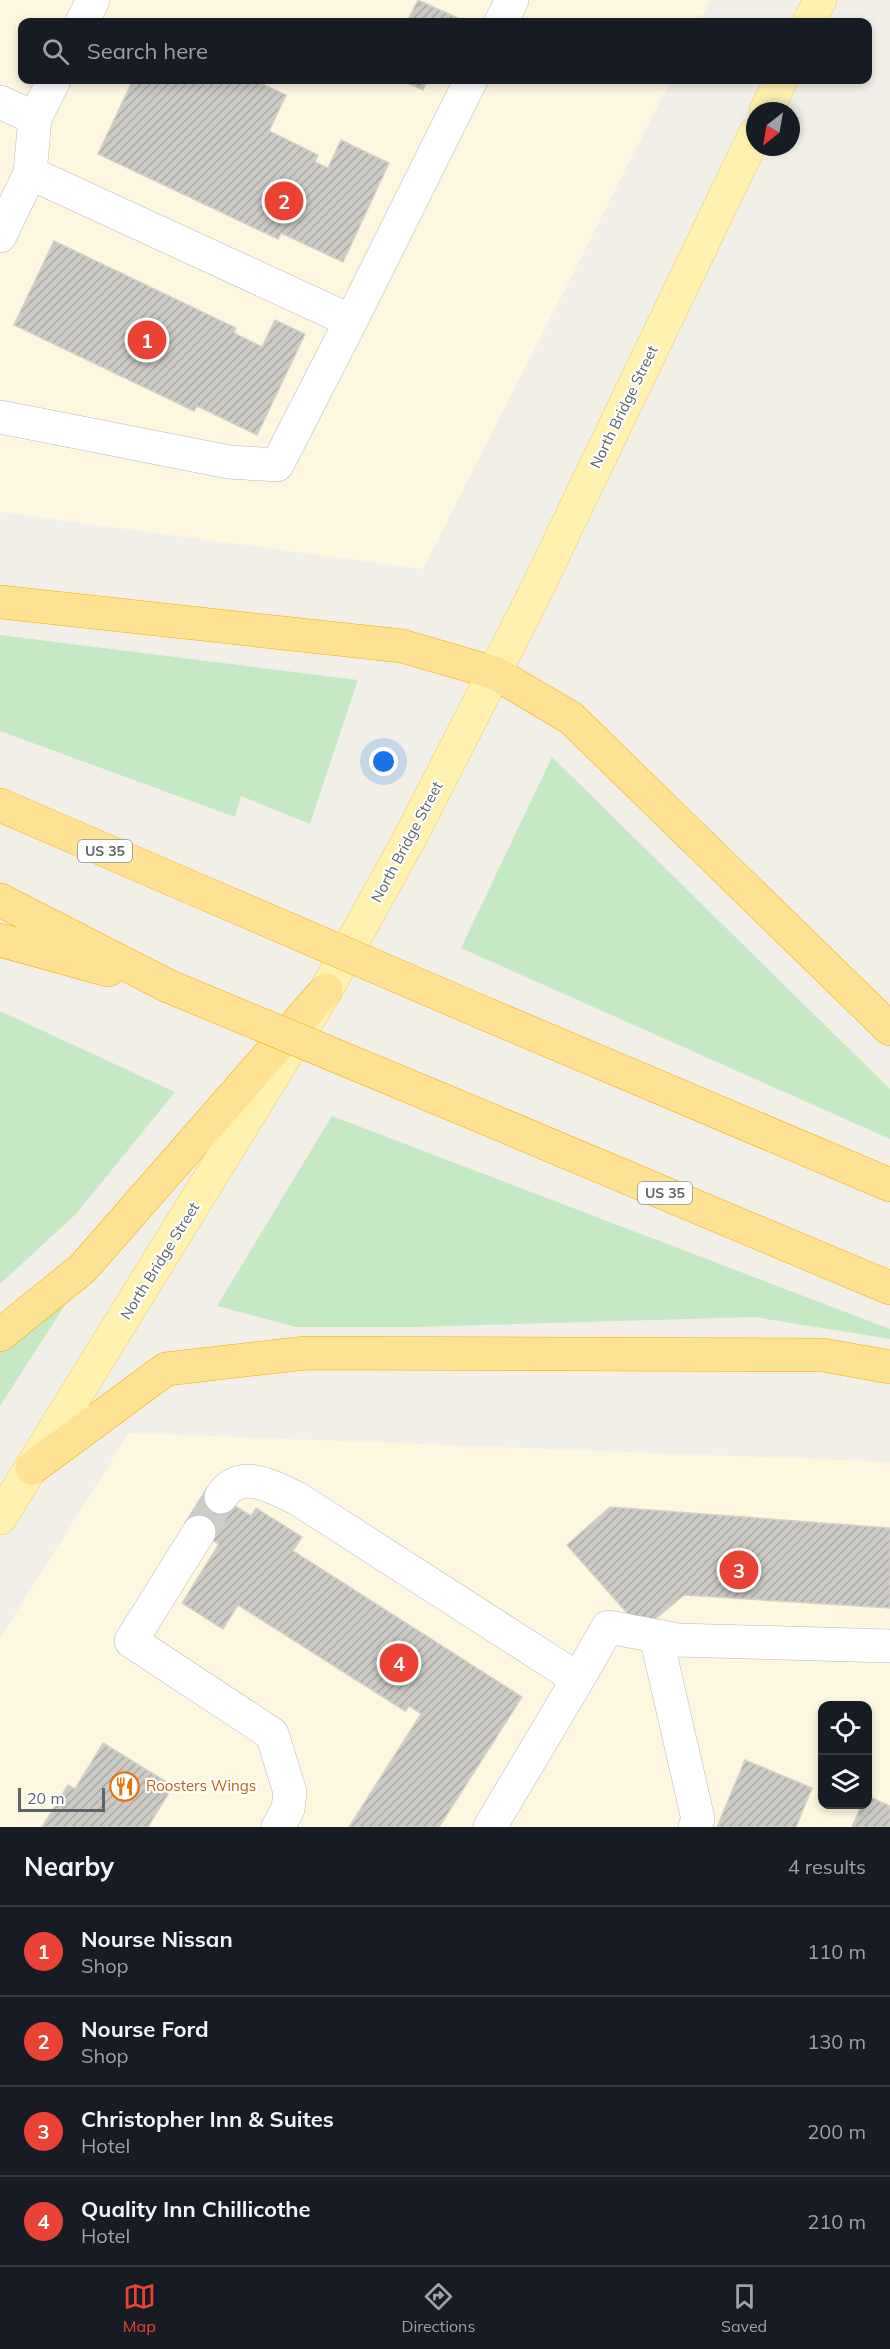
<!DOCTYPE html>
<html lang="en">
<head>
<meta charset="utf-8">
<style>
  :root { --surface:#171b24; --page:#242831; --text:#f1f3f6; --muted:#9ea1a6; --line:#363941; --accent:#ea4335 }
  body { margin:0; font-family:Mulish,sans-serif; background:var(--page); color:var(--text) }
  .controls { position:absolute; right:18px; bottom:18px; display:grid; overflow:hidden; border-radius:12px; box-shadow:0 3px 9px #0003 }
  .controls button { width:54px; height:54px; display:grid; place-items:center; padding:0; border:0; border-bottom:2px solid var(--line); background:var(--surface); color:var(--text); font:30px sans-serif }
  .compass { position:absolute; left:746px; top:102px; width:54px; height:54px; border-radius:50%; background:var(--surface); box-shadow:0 3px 9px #0003; rotate:211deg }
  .scale { position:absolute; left:18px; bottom:15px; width:87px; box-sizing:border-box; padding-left:6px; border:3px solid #5f6368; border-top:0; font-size:16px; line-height:21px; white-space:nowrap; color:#5f6368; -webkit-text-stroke:4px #fff; paint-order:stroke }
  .you { position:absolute; left:384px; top:762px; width:21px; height:21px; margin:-15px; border:4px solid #fff; border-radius:50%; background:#1a73e8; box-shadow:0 0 0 9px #1a73e833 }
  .badge { display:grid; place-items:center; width:39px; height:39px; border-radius:50%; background:var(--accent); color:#fff; font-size:20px; font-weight:700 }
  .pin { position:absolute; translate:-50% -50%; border:3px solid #fff; box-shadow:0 2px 6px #0006 }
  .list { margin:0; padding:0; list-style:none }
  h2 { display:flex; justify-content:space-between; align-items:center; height:78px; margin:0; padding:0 24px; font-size:26px }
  h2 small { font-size:20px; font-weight:400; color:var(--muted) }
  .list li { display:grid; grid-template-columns:39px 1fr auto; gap:18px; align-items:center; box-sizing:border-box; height:90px; padding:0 24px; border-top:2px solid var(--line) }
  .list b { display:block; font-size:22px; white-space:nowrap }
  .list p { margin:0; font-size:20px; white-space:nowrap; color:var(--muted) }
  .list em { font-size:20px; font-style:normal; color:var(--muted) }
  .icon { flex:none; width:33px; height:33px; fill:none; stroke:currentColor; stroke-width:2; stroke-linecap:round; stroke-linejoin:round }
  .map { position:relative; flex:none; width:890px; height:1827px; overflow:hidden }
  .search { position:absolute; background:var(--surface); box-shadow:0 3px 9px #0003; left:18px; right:18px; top:18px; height:66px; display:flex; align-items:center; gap:15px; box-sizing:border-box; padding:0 21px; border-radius:12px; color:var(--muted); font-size:22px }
  .sheet { height:438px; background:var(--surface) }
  nav { display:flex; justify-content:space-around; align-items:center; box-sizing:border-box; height:84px; border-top:2px solid var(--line); background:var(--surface); font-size:16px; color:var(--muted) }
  nav a { display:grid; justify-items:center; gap:3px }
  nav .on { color:var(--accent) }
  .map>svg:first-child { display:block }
</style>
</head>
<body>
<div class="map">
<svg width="890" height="1827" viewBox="0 0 890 1827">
  <defs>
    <pattern id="building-hatch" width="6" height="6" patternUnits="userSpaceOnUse" patternTransform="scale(1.5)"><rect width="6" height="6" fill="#cccac5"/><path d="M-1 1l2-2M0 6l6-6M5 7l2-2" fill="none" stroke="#a9a8a4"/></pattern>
  </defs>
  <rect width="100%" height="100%" fill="#f1efe8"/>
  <path fill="#fef7e0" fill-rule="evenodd" d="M0 0H711L699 22H22V80H671L423 569 0 512Z
    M129 1433 890 1462V1827H0V1638ZM822 1706H868V1804H822Z"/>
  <path fill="#c5e8c5" d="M0 635 358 680 310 824 241 796 235 817 0 731Z
    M552 757 890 1089V1139L461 948Z
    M0 1011 175 1092 76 1214 0 1284Z
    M332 1116 890 1329V1339L755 1317 415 1327H296L217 1306Z
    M65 1305 0 1406V1351Z"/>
  <path fill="url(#building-hatch)" stroke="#d6d1c6" stroke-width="1.5" d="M418 0 458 18 456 22H407Z
    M133 80H254L286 95 269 131 318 155 315 162 328 168 341 140 389 163 343 262 281 233 278 239 98 154Z
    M401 80H428L423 90Z
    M54 241 236 328 234 333 262 347 275 320 305 334 257 435 197 406 194 411 14 325Z
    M207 1488 251 1516 256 1508 302 1537 293 1551 522 1697 439 1827H349L421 1714 409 1706 405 1711 238 1605 223 1629 182 1603 219 1544 185 1523Z
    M610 1507 890 1528V1608L684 1595 642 1630 567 1545Z
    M103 1743 173 1786 148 1827H42L68 1785 75 1789Z
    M745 1760 812 1788 796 1827H717Z
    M868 1796 890 1806V1827H852L862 1804H868Z"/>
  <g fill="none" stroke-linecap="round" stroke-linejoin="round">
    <path stroke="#ccccc8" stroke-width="33" stroke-dasharray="33 16" stroke-linecap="butt" d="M199 1532 221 1497"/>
    <defs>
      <path id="minor" d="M82 22 93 0
        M501 22 512 0
        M0 102 35 118
        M30 173 351 321
        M0 236 30 173 35 118 54 80
        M0 417 229 462 277 465 351 321 471 80
        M221 1497C240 1467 273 1487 298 1499L578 1679 490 1827
        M199 1532 131 1641 272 1734 290 1792 288 1809 278 1827
        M656 1636 698 1819 695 1827
        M578 1679 608 1627 678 1640 890 1646"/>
      <path id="major" d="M809 22 820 0
        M766 111 781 80
        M0 1518 326 990 411 836 533 597 755 134"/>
      <path id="highway" d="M0 602 402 646 495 673 571 718 890 1029
        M0 805 211 896
        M0 900 168 986
        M0 940 108 970
        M486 1014 890 1185
        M440 1099 890 1288
        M0 1335 83 1268 326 990
        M32 1468 166 1369 306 1353 823 1355 890 1367"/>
    </defs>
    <use href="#minor" stroke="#b5b8bc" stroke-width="34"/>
    <use href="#major" stroke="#f2c960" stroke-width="34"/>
    <use href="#highway" stroke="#f9ab00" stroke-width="34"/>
    <use href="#minor" stroke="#fff" stroke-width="33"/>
    <use href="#major" stroke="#fff2af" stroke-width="33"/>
    <use href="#highway" stroke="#fde293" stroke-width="33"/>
    <defs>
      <path id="highway-bridge" d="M211 896 486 1014
        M168 986 440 1099"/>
    </defs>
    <use href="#highway-bridge" stroke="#f9ab00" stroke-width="34" stroke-linecap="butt"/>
    <use href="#highway-bridge" stroke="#fde293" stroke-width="33"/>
  </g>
  <defs>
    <symbol id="restaurant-ring" viewBox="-11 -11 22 22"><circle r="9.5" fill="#fff" stroke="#e8710a" stroke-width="1.5"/><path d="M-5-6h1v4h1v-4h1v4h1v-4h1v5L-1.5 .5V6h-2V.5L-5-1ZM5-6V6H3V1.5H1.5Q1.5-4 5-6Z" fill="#e8710a"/></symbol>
  </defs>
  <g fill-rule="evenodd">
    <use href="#restaurant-ring" x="108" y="1770" width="33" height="33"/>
  </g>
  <g text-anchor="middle" stroke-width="4.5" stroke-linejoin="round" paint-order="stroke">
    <g fill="#fff" stroke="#8f9295" stroke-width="1.5">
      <rect x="78" y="840" width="54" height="22" rx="4.5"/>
      <rect x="638" y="1182" width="54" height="22" rx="4.5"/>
    </g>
    <g font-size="14" font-weight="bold" fill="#5f6368">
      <text x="105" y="856">US 35</text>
      <text x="665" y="1198">US 35</text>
    </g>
    <g font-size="15" fill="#5f6368" stroke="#fff">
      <text transform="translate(624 407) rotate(-64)" y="5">North Bridge Street</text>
      <text transform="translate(407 842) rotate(-62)" y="5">North Bridge Street</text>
      <text transform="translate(160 1261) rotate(-58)" y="5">North Bridge Street</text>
    </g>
    <g font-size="15" fill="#c56008" stroke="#fff" text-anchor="start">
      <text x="146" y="1791">Roosters Wings</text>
    </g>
  </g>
</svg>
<div class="controls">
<button><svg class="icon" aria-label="locate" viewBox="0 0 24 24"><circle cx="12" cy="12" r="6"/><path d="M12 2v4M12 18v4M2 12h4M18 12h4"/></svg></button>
<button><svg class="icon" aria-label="layers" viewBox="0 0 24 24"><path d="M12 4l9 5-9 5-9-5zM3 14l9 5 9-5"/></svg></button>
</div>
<svg class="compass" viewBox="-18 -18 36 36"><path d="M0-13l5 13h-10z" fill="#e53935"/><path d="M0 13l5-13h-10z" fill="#9ea1a6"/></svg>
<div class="scale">20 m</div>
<div class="you"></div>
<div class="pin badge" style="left:147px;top:340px">1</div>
<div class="pin badge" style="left:284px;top:201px">2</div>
<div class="pin badge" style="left:739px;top:1570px">3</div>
<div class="pin badge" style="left:399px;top:1663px">4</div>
<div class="search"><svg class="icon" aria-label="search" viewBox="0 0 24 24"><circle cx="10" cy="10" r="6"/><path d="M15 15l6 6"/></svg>Search here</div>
</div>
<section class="sheet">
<h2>Nearby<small>4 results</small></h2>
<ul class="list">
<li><span class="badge">1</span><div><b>Nourse Nissan</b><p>Shop</p></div><em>110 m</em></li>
<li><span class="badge">2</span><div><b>Nourse Ford</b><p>Shop</p></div><em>130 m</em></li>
<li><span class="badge">3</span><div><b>Christopher Inn &amp; Suites</b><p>Hotel</p></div><em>200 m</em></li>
<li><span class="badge">4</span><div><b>Quality Inn Chillicothe</b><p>Hotel</p></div><em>210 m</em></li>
</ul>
</section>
<nav>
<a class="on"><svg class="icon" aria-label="map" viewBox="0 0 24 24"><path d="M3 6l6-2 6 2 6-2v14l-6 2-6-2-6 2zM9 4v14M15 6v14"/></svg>Map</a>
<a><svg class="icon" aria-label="directions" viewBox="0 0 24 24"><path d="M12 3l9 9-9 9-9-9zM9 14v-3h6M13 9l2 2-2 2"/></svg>Directions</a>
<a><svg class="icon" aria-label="saved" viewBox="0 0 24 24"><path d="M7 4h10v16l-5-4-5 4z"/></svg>Saved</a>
</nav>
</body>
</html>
